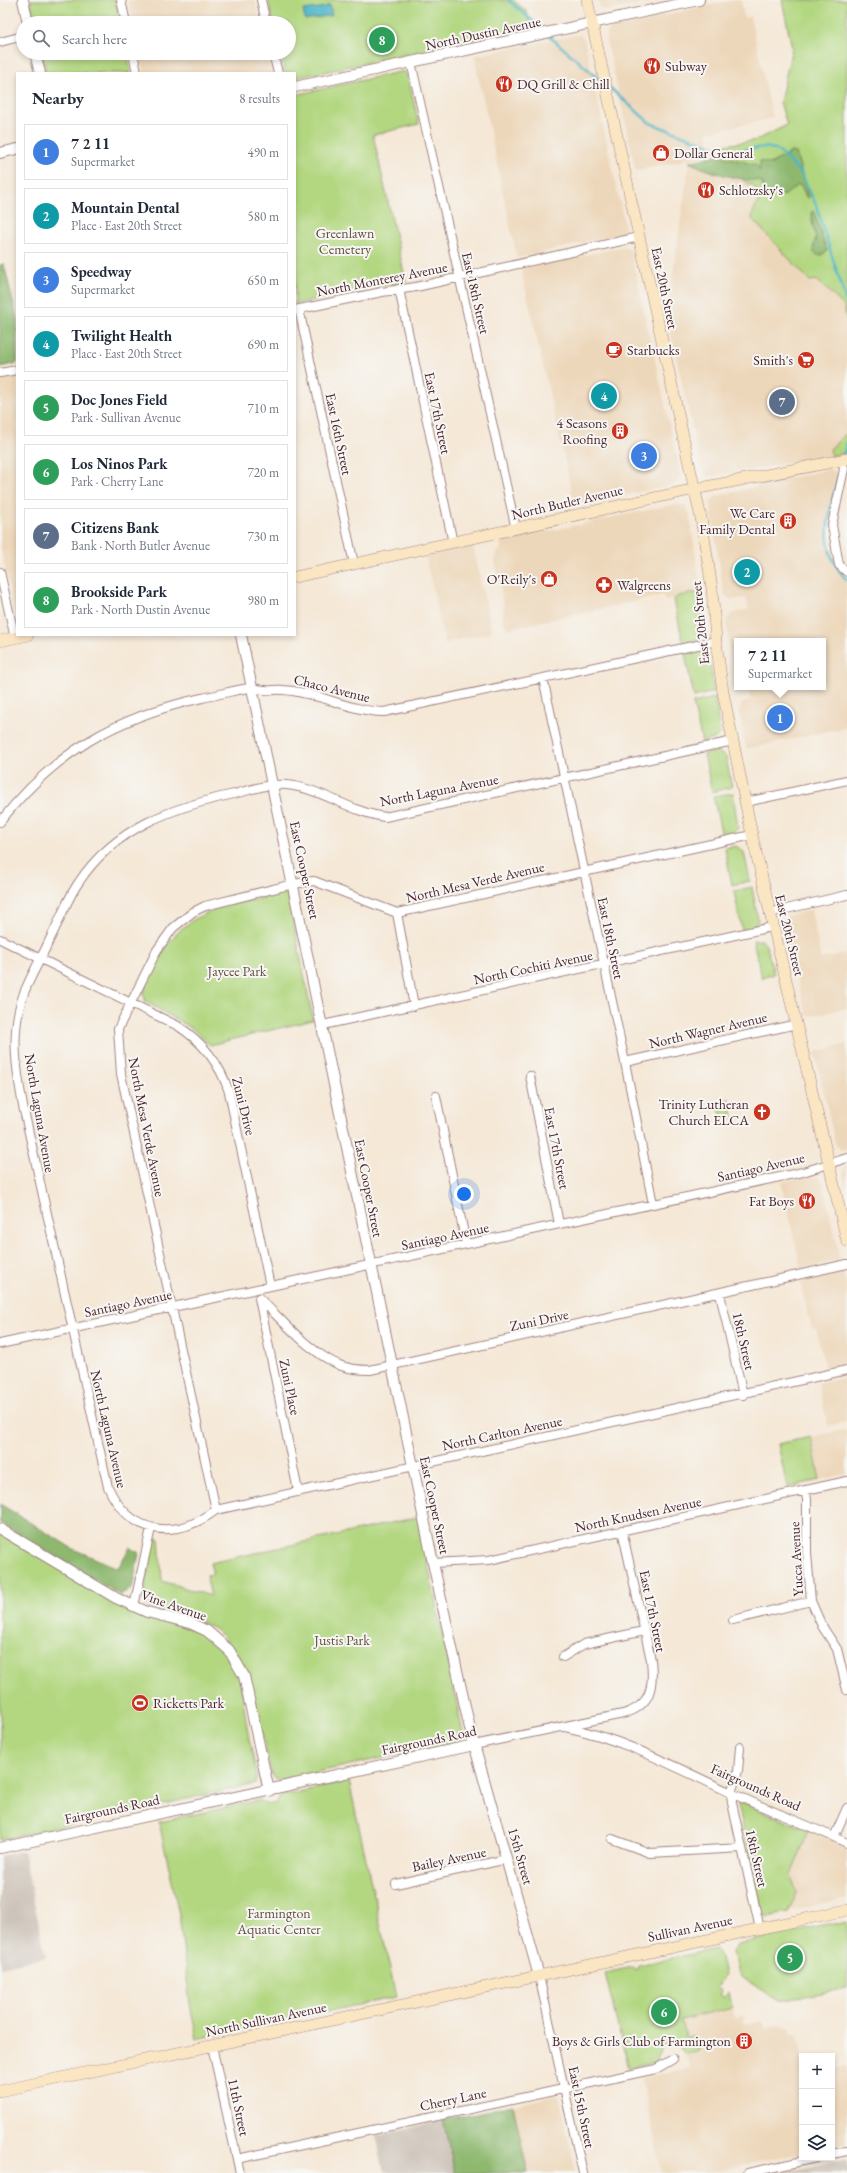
<!DOCTYPE html>
<html lang="en">
<head>
<meta charset="utf-8">
<style>
  :root { --surface:#fff; --page:#f6f6f7; --text:#1f2937; --muted:#747a83; --line:#e0e1e3; --accent:#0f766e }
  body { margin:0; font-family:"EB Garamond",serif; background:var(--page); color:var(--text) }
  .controls { position:absolute; right:12px; bottom:12px; display:grid; overflow:hidden; border-radius:0px; box-shadow:0 2px 6px #0003 }
  .controls button { width:36px; height:36px; display:grid; place-items:center; padding:0; border:0; border-bottom:1px solid var(--line); background:var(--surface); color:var(--text); font:20px sans-serif }
  .you { position:absolute; left:464px; top:1194px; width:14px; height:14px; margin:-10px; border:3px solid #fff; border-radius:50%; background:#1a73e8; box-shadow:0 0 0 6px #1a73e833 }
  .badge { display:grid; place-items:center; width:26px; height:26px; border-radius:50%; background:var(--accent); color:#fff; font-size:13px; font-weight:700 }
  .pin { position:absolute; translate:-50% -50%; border:2px solid #fff; box-shadow:0 1px 4px #0006 }
  .popup { position:absolute; left:734px; top:638px; width:92px; height:52px; box-sizing:border-box; display:grid; place-content:center; border-radius:0px; background:var(--surface); filter:drop-shadow(0 1px 3px #0005); font-size:13px; white-space:nowrap; color:var(--muted) }
  .popup b { font-size:15px; color:var(--text) }
  .popup::after { content:''; position:absolute; left:50%; top:100%; margin-left:-8px; border:8px solid transparent; border-top-color:var(--surface) }
  .list { margin:0; padding:0; list-style:none }
  h2 { display:flex; justify-content:space-between; align-items:center; height:52px; margin:0; padding:0 16px; font-size:17px }
  h2 small { font-size:13px; font-weight:400; color:var(--muted) }
  .list li { display:grid; grid-template-columns:26px 1fr auto; gap:12px; align-items:center; box-sizing:border-box; height:56px; margin:0 8px 8px; padding:0 8px; border:1px solid var(--line); border-radius:0px }
  .list b { display:block; font-size:15px; white-space:nowrap }
  .list p { margin:0; font-size:13px; white-space:nowrap; color:var(--muted) }
  .list em { font-size:13px; font-style:normal; color:var(--muted) }
  .icon { flex:none; width:22px; height:22px; fill:none; stroke:currentColor; stroke-width:2; stroke-linecap:round; stroke-linejoin:round }
  .map { position:relative; flex:none; width:847px; height:2173px; overflow:hidden }
  .search { position:absolute; background:var(--surface); box-shadow:0 2px 6px #0003; left:16px; top:16px; width:280px; height:44px; display:flex; align-items:center; gap:10px; box-sizing:border-box; padding:0 14px; border-radius:22px; color:var(--muted); font-size:15px }
  .panel { position:absolute; background:var(--surface); box-shadow:0 2px 6px #0003; left:16px; top:72px; width:280px; height:564px; border-radius:0px }
  .map>svg:first-child { display:block }
</style>
</head>
<body>
<div class="map">
<svg width="847" height="2173" viewBox="0 0 847 2173">
  <rect width="100%" height="100%" fill="#f6f6f2"/>
  <filter id="ink" filterUnits="userSpaceOnUse"><feTurbulence type="fractalNoise" baseFrequency=".025" numOctaves="2"/><feDisplacementMap in="SourceGraphic" scale="8" xChannelSelector="R" yChannelSelector="G"/><feConvolveMatrix kernelMatrix="1 2 1 2 8 2 1 2 1" color-interpolation-filters="sRGB"/></filter>
  <filter id="wash" filterUnits="userSpaceOnUse"><feTurbulence type="fractalNoise" baseFrequency=".012" numOctaves="4" result="noise"/><feDisplacementMap in="SourceGraphic" scale="16" xChannelSelector="R" yChannelSelector="G"/><feGaussianBlur stdDeviation="0.9" result="paint"/><feColorMatrix in="noise" values="0 0 0 0 0 0 0 0 0 0 0 0 0 0 0 0 0 1.4 0 .05"/><feComposite in="paint" operator="in"/></filter>
  <g filter="url(#wash)">
    <rect width="100%" height="100%" fill="#f5e8d7"/>
    <path fill="#edd7ba" fill-rule="evenodd" d="M128 0H255L260 23H133Z
      M598 0H660L607 11 601 8Z
      M735 0H741L744 18 750 16 773 118 707 132 712 154 636 171 606 38 608 31 614 26Z
      M575 35H580L584 39 626 231 623 234 517 258 474 56Z
      M140 53H267L272 73H144Z
      M689 162 700 168 742 179 748 185 752 184 758 192 759 201 756 210 844 306 847 322V433L830 449 832 456 712 476 707 475 702 470 667 317Z
      M625 246 630 249 681 476 678 481 673 485 575 506 521 269Z
      M17 376V622L0 545V380Z
      M829 469 833 470 836 474 826 530 833 565 847 581V727L746 749 739 711 742 704 751 700 749 689 740 690 734 685 726 621 731 614 749 609 746 598 732 600 724 594 710 502 716 496ZM737 641H823V687H737Z
      M676 504 684 505 689 512 702 599 701 595 678 596 665 601 663 595 508 629 503 620 504 607 494 558 501 548 500 539 545 532Z
      M473 545 492 632 445 643 425 555Z
      M811 910 821 959 847 953V1008L807 1017 783 925 785 919 789 915Z
      M847 1044V1150H846L840 1149 835 1143 815 1052Z
      M847 1165V1191L843 1173Z
      M812 1176 819 1178 823 1184 840 1258 837 1261 801 1269 781 1182Z
      M841 1273 844 1275 847 1287V1364L825 1368 816 1329 812 1330 800 1282Z
      M847 1377V1421L828 1426 818 1384Z
      M847 1429V1474L820 1480 811 1437Z
      M809 1830 847 1847V1898L788 1911 797 1893 791 1875Z
      M732 2007 734 2016 739 2018 741 2015 745 2018 743 2021 747 2024 762 2021 764 2028 783 2024 784 2027 790 2026 792 2034H797L802 2057V2152L707 2173H662L641 2078 690 2068 685 2053 698 2050 694 2036 685 2038 680 2020Z
      M847 2066V2143L832 2146V2070Z
      M555 2096 560 2098 576 2173H528L513 2105Z"/>
    <path fill="#ccc2b8" d="M23 1851 46 1957 0 1967V1856Z
      M443 2120 455 2173H384L376 2135Z
      M847 2159V2173H781Z"/>
    <path fill="#b2d780" stroke="#7e7b56" d="M30 0H115L121 23H35Z
      M268 0H513L527 12 531 28 295 78V73H285L280 53H289V23H273Z
      M782 0H847V322L844 306 817 280 810 281 752 219C752 203 767 203 752 184L748 185 742 179 760 180 763 182V195L773 192 781 195 798 185 802 187 806 197 796 153 761 167 760 171 755 165 717 155 725 145 757 140 787 125 780 102 792 48Z
      M42 53H127L131 73H46Z
      M404 71 408 77 419 124 373 135 406 282 380 286 295 304V95Z
      M847 433V452L832 456 830 449Z
      M695 593 700 594 702 599 705 634 700 639 683 643 674 599 678 596Z
      M698 652C713 654 712 680 714 692L694 697 685 654Z
      M715 698 720 733 714 739 702 742 693 703Z
      M717 751 726 757 732 787 712 792 704 754Z
      M733 793 738 828 734 832 722 836 713 796Z
      M736 846 744 852 750 881 732 885 725 848Z
      M752 887 758 920 754 927 742 930 734 891Z
      M285 893 288 895 313 1020 210 1045 193 1029 146 1002 143 993C175 910 206 910 285 893Z
      M753 940H761L766 945 774 974 762 978Z
      M729 1099 733 1117 722 1119 718 1102Z
      M811 1437 820 1480 787 1487 778 1444Z
      M418 1517 464 1738 460 1741 281 1780 274 1778 271 1773 248 1672 232 1646 216 1630 200 1621 149 1608C138 1598 152 1553 155 1539L159 1538 162 1581 211 1596 206 1575 213 1574 210 1563Z
      M0 1533 147 1617 186 1627 202 1633 226 1654 240 1680 248 1733 257 1776 255 1784 0 1840Z
      M349 1781 396 1997 197 2039 190 2004 179 1914 159 1822 260 1800 267 1805 276 1803 280 1796Z
      M739 1802 809 1830 791 1875 797 1893 788 1913 767 1917 763 1914 738 1805Z
      M847 1921V1988L780 2001 741 1977 737 1971 733 1952 738 1944Z
      M716 1949 720 1953 725 1975 717 1988 722 1991 720 1995 724 1997 729 1993 732 2007 681 2020 685 2038 694 2036 698 2051 685 2053 679 2045 668 2043 661 2048 655 2062 628 2069 605 1973 632 1967 636 1970 639 1965Z"/>
    <path fill="#8db86e" stroke="#6c6c4c" d="M791 152 796 153 809 198 806 197 802 187 798 185 784 196 773 192 769 197 763 195V183C758 179 749 181 742 179 724 176 705 170 689 162L717 155 756 165 760 171V161L771 164Z
      M812 211 814 212 827 251 820 256 814 253 813 248 816 237 812 222Z
      M4 264 17 319V363L0 367V265Z
      M0 1504 73 1549 118 1568 130 1547 139 1553 132 1589 120 1595 0 1523Z
      M513 2105 528 2173H455L443 2120Z"/>
    <path fill="#4ab5c7" stroke="#4a6a79" d="M327 5H330L332 15 305 20 303 10 327 7Z"/>
    <g fill="none" stroke-linecap="round" stroke-linejoin="round">
      <path stroke="#4ab5c7" stroke-width="2.5" d="M508 0 543 30
        M548 35 600 80
        M610 88 650 123 720 149 732 151 765 147 775 149 783 155 801 173 816 205 847 304
        M843 457 847 443
        M839 474C830 511 815 548 847 580"/>
    </g>
  </g>
  <g filter="url(#ink)">
    <g fill="none" stroke-linecap="round" stroke-linejoin="round">
      <defs>
        <path id="minor" d="M121 0 126 23
          M261 0 266 23
          M0 42 23 36
          M133 53 137 73
          M273 53 278 73
          M411 62 516 529
          M399 289 453 543
          M299 309 354 564
          M295 310 382 292 416 287 639 237
          M0 373 17 370
          M842 460 844 469 832 525 839 565 847 572
          M0 572 15 638
          M543 678 625 1062 653 1204
          M733 741 385 817C346 812 313 781 273 785 260 786 247 791 234 794 174 807 115 827 79 882 67 899 60 920 50 939 42 957 31 975 24 993 10 1030 16 1068 23 1106L108 1487C130 1535 175 1541 216 1510L847 1370
          M746 802 847 780
          M0 822C55 752 116 717 202 698 218 695 234 690 250 688 255 688 260 690 265 690 271 691 277 689 283 690 318 692 349 711 384 712L716 641
          M397 913 414 1006
          M769 913 847 895
          M0 939 178 1026C203 1042 220 1064 229 1092L270 1286
          M323 1025 772 927
          M625 1062 797 1024
          M530 1076 559 1224
          M436 1096 466 1244
          M720 1294 743 1395
          M259 1298C283 1321 308 1351 339 1365 349 1369 359 1370 370 1370L847 1264
          M259 1298 298 1491
          M0 1344 803 1172 847 1158
          M805 1490 807 1499V1553L811 1601 822 1626 837 1649 847 1690
          M216 1510 121 1074 118 1029 157 950 173 928 193 912 205 906 293 884 314 881 397 913 752 835
          M433 1563 489 1560 847 1481
          M134 1606 151 1528
          M733 1620 811 1601
          M563 1657 584 1644 644 1631
          M565 1727C624 1739 675 1767 729 1792 768 1810 808 1825 847 1843
          M474 1745 623 1714C651 1706 654 1687 651 1660L622 1530
          M740 1747 738 1771 731 1793 732 1803 760 1929
          M834 1837 847 1808
          M612 1839 650 1853 742 1848
          M396 1884 507 1859
          M539 1976 583 2173
          M212 2046 240 2173
          M832 2154 847 2151
          M237 2159 656 2069 673 2059
          M748 2173 816 2158"/>
        <path id="tertiary" d="M23 0 28 23
          M35 53 40 73
          M295 87 699 0
          M0 153 17 149
          M241 635 433 1563 471 1733 539 1976
          M0 1529 116 1598 147 1612 190 1623 207 1631 229 1650 244 1676 269 1791
          M0 1848 474 1745"/>
        <path id="secondary" d="M587 0 701 518 712 588 716 641 723 692 752 835 847 1241
          M295 577 695 489 847 459
          M0 641 28 635
          M0 2091 847 1910"/>
      </defs>
      <use href="#minor" stroke="#a08481" stroke-width="10"/>
      <use href="#tertiary" stroke="#a08481" stroke-width="12"/>
      <use href="#secondary" stroke="#a08481" stroke-width="12"/>
      <use href="#minor" stroke="#fff" stroke-width="8"/>
      <use href="#tertiary" stroke="#fff" stroke-width="10"/>
      <use href="#secondary" stroke="#fbe6c4" stroke-width="11"/>
    </g>
  </g>
  <defs>
    <symbol id="restaurant-disc" viewBox="-11 -11 22 22"><circle r="9.5" fill="#c8321e" stroke="#f6f6f2"/><path d="M-5-6h1v4h1v-4h1v4h1v-4h1v5L-1.5 .5V6h-2V.5L-5-1ZM5-6V6H3V1.5H1.5Q1.5-4 5-6Z" fill="#fff"/></symbol>
    <symbol id="shop-disc" viewBox="-11 -11 22 22"><circle r="9.5" fill="#c8321e" stroke="#f6f6f2"/><path d="M-5-2.5h2.3a2.7 3.5 0 0 1 5.4 0H5L5.5 6h-11ZM-1.5-2.5h3a1.5 2.3 0 0 0-3 0Z" fill="#fff"/></symbol>
    <symbol id="cafe-disc" viewBox="-11 -11 22 22"><circle r="9.5" fill="#c8321e" stroke="#f6f6f2"/><path d="M-5.5-4.5H6V0H3Q3 3.5 0 3.5H-2.5Q-5.5 3.5-5.5 0ZM3-3.2v2h1.7v-2ZM-6 4.5H4V6H-6Z" fill="#fff"/></symbol>
    <symbol id="supermarket-disc" viewBox="-11 -11 22 22"><circle r="9.5" fill="#c8321e" stroke="#f6f6f2"/><path d="M-6-5.5h2.5l.6 2H6L4.5 2H-2.5L-4.4-4H-6ZM-1.5 3.2a1.3 1.3 0 1 0 .1 0ZM3 3.2a1.3 1.3 0 1 0 .1 0Z" fill="#fff"/></symbol>
    <symbol id="building-disc" viewBox="-11 -11 22 22"><circle r="9.5" fill="#c8321e" stroke="#f6f6f2"/><path d="M-4-6H4V6H1V3H-1V6H-4ZM-2.5-4.3h1.7v1.8h-1.7ZM.8-4.3h1.7v1.8H.8ZM-2.5-1h1.7V.8h-1.7ZM.8-1h1.7V.8H.8Z" fill="#fff"/></symbol>
    <symbol id="pharmacy-disc" viewBox="-11 -11 22 22"><circle r="9.5" fill="#c8321e" stroke="#f6f6f2"/><path d="M-2-6h4v4h4v4h-4v4h-4v-4h-4v-4h4Z" fill="#fff"/></symbol>
    <symbol id="church-disc" viewBox="-11 -11 22 22"><circle r="9.5" fill="#c8321e" stroke="#f6f6f2"/><path d="M-1.2-6h2.4v3.5h3.3v2.4h-3.3V6h-2.4V-.1h-3.3v-2.4h3.3Z" fill="#fff"/></symbol>
    <symbol id="stadium-disc" viewBox="-11 -11 22 22"><circle r="9.5" fill="#c8321e" stroke="#f6f6f2"/><path d="M0-5a6.5 5 0 1 0 0 10a6.5 5 0 1 0 0-10ZM-3.5-1.8h7v3.6h-7Z" fill="#fff"/></symbol>
  </defs>
  <g fill-rule="evenodd">
    <use href="#restaurant-disc" x="642" y="56" width="20" height="20"/>
    <use href="#restaurant-disc" x="494" y="74" width="20" height="20"/>
    <use href="#shop-disc" x="651" y="143" width="20" height="20"/>
    <use href="#restaurant-disc" x="696" y="180" width="20" height="20"/>
    <use href="#cafe-disc" x="604" y="340" width="20" height="20"/>
    <use href="#supermarket-disc" x="796" y="350" width="20" height="20"/>
    <use href="#building-disc" x="610" y="421" width="20" height="20"/>
    <use href="#building-disc" x="778" y="511" width="20" height="20"/>
    <use href="#shop-disc" x="539" y="569" width="20" height="20"/>
    <use href="#pharmacy-disc" x="594" y="575" width="20" height="20"/>
    <use href="#church-disc" x="752" y="1102" width="20" height="20"/>
    <use href="#restaurant-disc" x="797" y="1191" width="20" height="20"/>
    <use href="#stadium-disc" x="130" y="1693" width="20" height="20"/>
    <use href="#building-disc" x="734" y="2031" width="20" height="20"/>
  </g>
  <g text-anchor="middle" stroke-width="4" stroke-linejoin="round" paint-order="stroke">
    <g font-size="14" fill="#4a1f2b" stroke="#f6f6f2">
      <text transform="translate(483 33) rotate(-12)" y="5">North Dustin Avenue</text>
      <text transform="translate(382 279) rotate(-11)" y="5">North Monterey Avenue</text>
      <text transform="translate(665 288) rotate(78)" y="5">East 20th Street</text>
      <text transform="translate(476 293) rotate(77)" y="5">East 18th Street</text>
      <text transform="translate(438 413) rotate(78)" y="5">East 17th Street</text>
      <text transform="translate(339 434) rotate(78)" y="5">East 16th Street</text>
      <text transform="translate(567 502) rotate(-13)" y="5">North Butler Avenue</text>
      <text transform="translate(700 623) rotate(-96)" y="5">East 20th Street</text>
      <text transform="translate(332 688) rotate(14)" y="5">Chaco Avenue</text>
      <text transform="translate(439 790) rotate(-11)" y="5">North Laguna Avenue</text>
      <text transform="translate(305 870) rotate(78)" y="5">East Cooper Street</text>
      <text transform="translate(475 882) rotate(-13)" y="5">North Mesa Verde Avenue</text>
      <text transform="translate(790 935) rotate(76)" y="5">East 20th Street</text>
      <text transform="translate(611 938) rotate(78)" y="5">East 18th Street</text>
      <text transform="translate(533 967) rotate(-12)" y="5">North Cochiti Avenue</text>
      <text transform="translate(708 1030) rotate(-13)" y="5">North Wagner Avenue</text>
      <text transform="translate(244 1106) rotate(76)" y="5">Zuni Drive</text>
      <text transform="translate(40 1113) rotate(80)" y="5">North Laguna Avenue</text>
      <text transform="translate(147 1127) rotate(79)" y="5">North Mesa Verde Avenue</text>
      <text transform="translate(557 1148) rotate(79)" y="5">East 17th Street</text>
      <text transform="translate(761 1167) rotate(-13)" y="5">Santiago Avenue</text>
      <text transform="translate(369 1188) rotate(79)" y="5">East Cooper Street</text>
      <text transform="translate(445 1236) rotate(-12)" y="5">Santiago Avenue</text>
      <text transform="translate(128 1303) rotate(-12)" y="5">Santiago Avenue</text>
      <text transform="translate(539 1320) rotate(-12)" y="5">Zuni Drive</text>
      <text transform="translate(744 1341) rotate(77)" y="5">18th Street</text>
      <text transform="translate(290 1387) rotate(78)" y="5">Zuni Place</text>
      <text transform="translate(109 1429) rotate(77)" y="5">North Laguna Avenue</text>
      <text transform="translate(502 1433) rotate(-12)" y="5">North Carlton Avenue</text>
      <text transform="translate(435 1505) rotate(78)" y="5">East Cooper Street</text>
      <text transform="translate(638 1514) rotate(-12)" y="5">North Knudsen Avenue</text>
      <text transform="translate(796 1559) rotate(-93)" y="5">Yucca Avenue</text>
      <text transform="translate(174 1605) rotate(19)" y="5">Vine Avenue</text>
      <text transform="translate(653 1611) rotate(78)" y="5">East 17th Street</text>
      <text transform="translate(429 1740) rotate(-12)" y="5">Fairgrounds Road</text>
      <text transform="translate(756 1787) rotate(24)" y="5">Fairgrounds Road</text>
      <text transform="translate(112 1809) rotate(-12)" y="5">Fairgrounds Road</text>
      <text transform="translate(521 1856) rotate(74)" y="5">15th Street</text>
      <text transform="translate(757 1858) rotate(77)" y="5">18th Street</text>
      <text transform="translate(449 1859) rotate(-12)" y="5">Bailey Avenue</text>
      <text transform="translate(690 1928) rotate(-12)" y="5">Sullivan Avenue</text>
      <text transform="translate(266 2019) rotate(-12)" y="5">North Sullivan Avenue</text>
      <text transform="translate(453 2099) rotate(-12)" y="5">Cherry Lane</text>
      <text transform="translate(239 2107) rotate(78)" y="5">11th Street</text>
      <text transform="translate(582 2107) rotate(78)" y="5">East 15th Street</text>
    </g>
    <g font-size="14" fill="#4a1f2b" stroke="#f6f6f2" text-anchor="start">
      <text x="665" y="71">Subway</text>
      <text x="517" y="89">DQ Grill &amp; Chill</text>
      <text x="674" y="158">Dollar General</text>
      <text x="719" y="195">Schlotzsky's</text>
      <text x="627" y="355">Starbucks</text>
      <text x="793" y="365" text-anchor="end">Smith's</text>
      <text x="607" y="428" text-anchor="end">4 Seasons<tspan x="607" dy="16">Roofing</tspan></text>
      <text x="775" y="518" text-anchor="end">We Care<tspan x="775" dy="16">Family Dental</tspan></text>
      <text x="536" y="584" text-anchor="end">O'Reily's</text>
      <text x="617" y="590">Walgreens</text>
      <text x="749" y="1109" text-anchor="end">Trinity Lutheran<tspan x="749" dy="16">Church ELCA</tspan></text>
      <text x="794" y="1206" text-anchor="end">Fat Boys</text>
      <text x="153" y="1708">Ricketts Park</text>
      <text x="731" y="2046" text-anchor="end">Boys &amp; Girls Club of Farmington</text>
    </g>
    <g font-size="14" fill="#644d40" stroke="#f6f6f2">
      <text x="345" y="238">Greenlawn<tspan x="345" dy="16">Cemetery</tspan></text>
      <text x="237" y="976">Jaycee Park</text>
      <text x="342" y="1645">Justis Park</text>
      <text x="279" y="1918">Farmington<tspan x="279" dy="16">Aquatic Center</tspan></text>
    </g>
  </g>
</svg>
<div class="controls">
<button>+</button>
<button>−</button>
<button><svg class="icon" aria-label="layers" viewBox="0 0 24 24"><path d="M12 4l9 5-9 5-9-5zM3 14l9 5 9-5"/></svg></button>
</div>
<div class="you"></div>
<div class="pin badge" style="left:780px;top:718px;background:#3f7fe0">1</div>
<div class="popup"><b>7 2 11</b>Supermarket</div>
<div class="pin badge" style="left:747px;top:572px;background:#0f9aa8">2</div>
<div class="pin badge" style="left:644px;top:456px;background:#3f7fe0">3</div>
<div class="pin badge" style="left:604px;top:396px;background:#0f9aa8">4</div>
<div class="pin badge" style="left:790px;top:1958px;background:#2e9e5b">5</div>
<div class="pin badge" style="left:664px;top:2012px;background:#2e9e5b">6</div>
<div class="pin badge" style="left:782px;top:402px;background:#5c6f8a">7</div>
<div class="pin badge" style="left:382px;top:40px;background:#2e9e5b">8</div>
<div class="search"><svg class="icon" aria-label="search" viewBox="0 0 24 24"><circle cx="10" cy="10" r="6"/><path d="M15 15l6 6"/></svg>Search here</div>
<section class="panel">
<h2>Nearby<small>8 results</small></h2>
<ul class="list">
<li><span class="badge" style="background:#3f7fe0">1</span><div><b>7 2 11</b><p>Supermarket</p></div><em>490 m</em></li>
<li><span class="badge" style="background:#0f9aa8">2</span><div><b>Mountain Dental</b><p>Place · East 20th Street</p></div><em>580 m</em></li>
<li><span class="badge" style="background:#3f7fe0">3</span><div><b>Speedway</b><p>Supermarket</p></div><em>650 m</em></li>
<li><span class="badge" style="background:#0f9aa8">4</span><div><b>Twilight Health</b><p>Place · East 20th Street</p></div><em>690 m</em></li>
<li><span class="badge" style="background:#2e9e5b">5</span><div><b>Doc Jones Field</b><p>Park · Sullivan Avenue</p></div><em>710 m</em></li>
<li><span class="badge" style="background:#2e9e5b">6</span><div><b>Los Ninos Park</b><p>Park · Cherry Lane</p></div><em>720 m</em></li>
<li><span class="badge" style="background:#5c6f8a">7</span><div><b>Citizens Bank</b><p>Bank · North Butler Avenue</p></div><em>730 m</em></li>
<li><span class="badge" style="background:#2e9e5b">8</span><div><b>Brookside Park</b><p>Park · North Dustin Avenue</p></div><em>980 m</em></li>
</ul>
</section>
</div>
</body>
</html>
